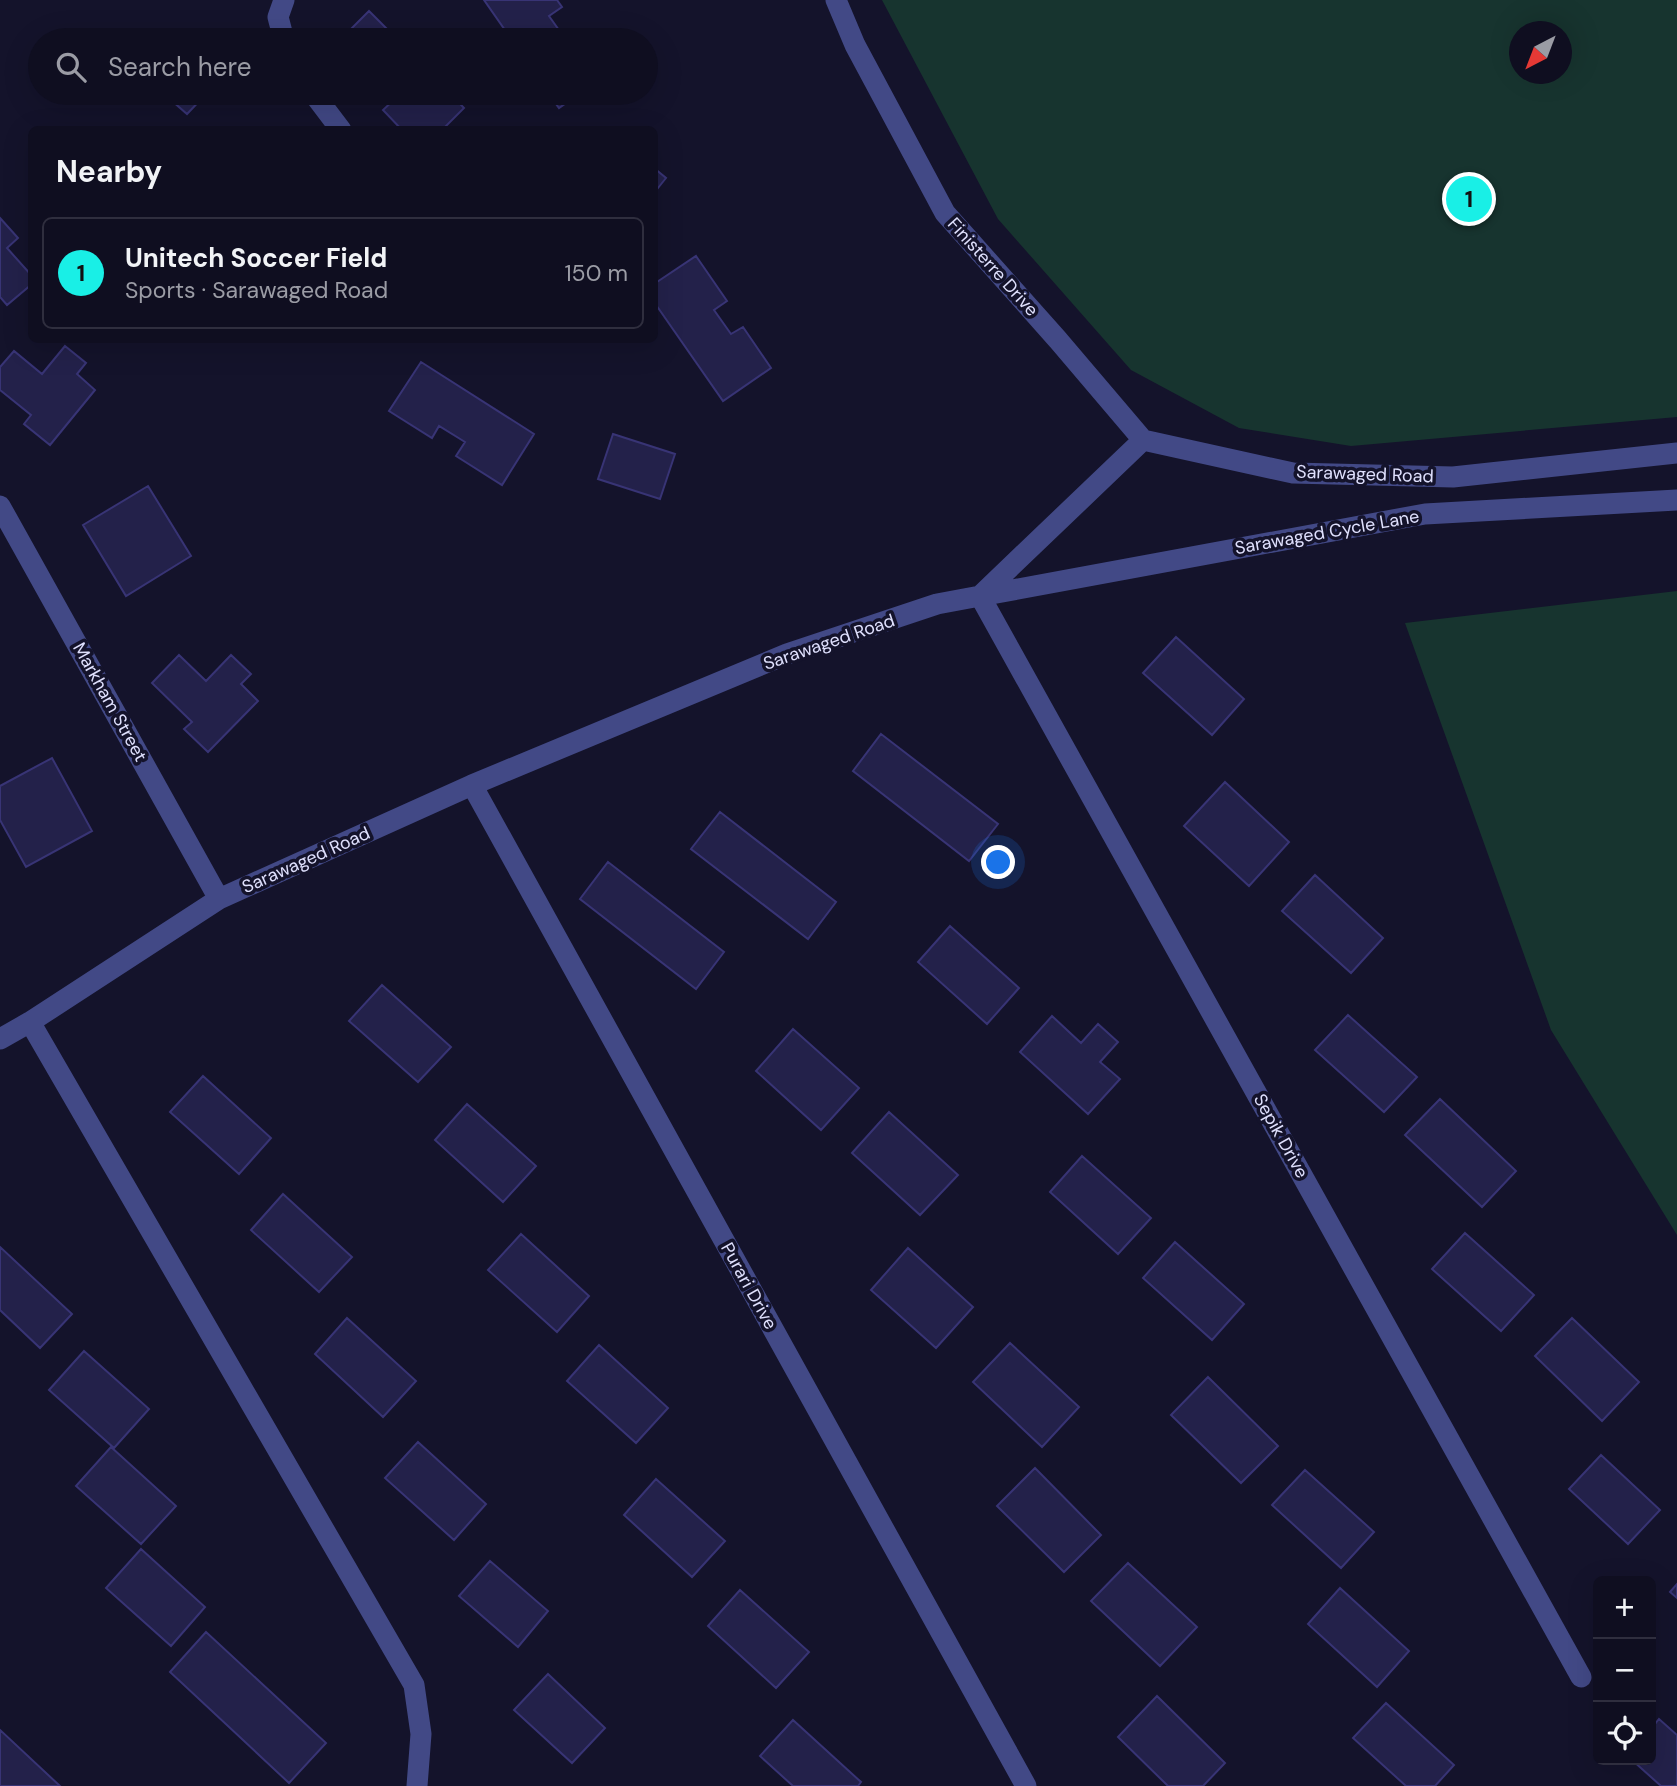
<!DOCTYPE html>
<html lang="en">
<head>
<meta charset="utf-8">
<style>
  :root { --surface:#0f0e20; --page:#1d1c2d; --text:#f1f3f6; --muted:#9b9ca5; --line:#2f2e3e; --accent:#19efe6 }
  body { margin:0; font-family:"DM Sans",sans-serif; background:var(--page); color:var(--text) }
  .controls { position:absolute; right:21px; bottom:21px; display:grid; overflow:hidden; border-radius:10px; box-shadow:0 7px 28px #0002 }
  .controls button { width:63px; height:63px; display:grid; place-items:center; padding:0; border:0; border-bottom:2px solid var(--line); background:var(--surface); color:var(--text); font:35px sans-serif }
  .compass { position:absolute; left:1509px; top:21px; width:63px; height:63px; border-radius:50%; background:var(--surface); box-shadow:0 7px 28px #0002; rotate:222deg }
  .you { position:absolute; left:999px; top:863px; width:24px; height:24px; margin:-18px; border:5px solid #fff; border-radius:50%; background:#1a73e8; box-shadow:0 0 0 10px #1a73e833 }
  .badge { display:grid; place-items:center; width:46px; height:46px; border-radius:50%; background:var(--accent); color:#111; font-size:23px; font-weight:700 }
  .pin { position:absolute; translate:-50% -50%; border:4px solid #fff; box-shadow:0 2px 7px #0006 }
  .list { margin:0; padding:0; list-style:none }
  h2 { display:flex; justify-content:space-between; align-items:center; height:91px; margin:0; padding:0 28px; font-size:30px }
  h2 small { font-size:23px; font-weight:400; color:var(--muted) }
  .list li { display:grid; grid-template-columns:46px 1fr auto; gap:21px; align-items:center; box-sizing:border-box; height:112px; margin:0 14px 14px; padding:0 14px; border:2px solid var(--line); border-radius:10px }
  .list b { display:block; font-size:26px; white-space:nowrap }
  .list p { margin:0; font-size:23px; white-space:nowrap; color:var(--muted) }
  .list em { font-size:23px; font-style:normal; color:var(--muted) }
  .icon { flex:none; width:38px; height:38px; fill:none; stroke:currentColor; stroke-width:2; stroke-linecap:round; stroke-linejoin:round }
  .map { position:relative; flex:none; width:1677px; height:1786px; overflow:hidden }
  .search { position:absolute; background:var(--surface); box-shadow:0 7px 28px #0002; left:28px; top:28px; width:630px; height:77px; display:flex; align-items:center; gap:18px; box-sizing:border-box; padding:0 24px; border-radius:38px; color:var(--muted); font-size:26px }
  .panel { position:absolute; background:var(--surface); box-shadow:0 7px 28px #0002; left:28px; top:126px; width:630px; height:217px; border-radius:10px }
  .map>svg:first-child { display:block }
</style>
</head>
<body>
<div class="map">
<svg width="1677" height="1786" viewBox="0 0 1677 1786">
  <rect width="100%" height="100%" fill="#14132b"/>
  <path fill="#17342f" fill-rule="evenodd" d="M882 0H1677V417L1351 446 1239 428 1131 370 998 219ZM1520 32H1562V74H1520Z
    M1677 591V1235L1551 1030 1405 623Z"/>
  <path fill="#23214a" stroke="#383475" stroke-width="2" d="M484 0H557L562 7 549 16 566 40H512Z
    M369 11 398 40H340Z
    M169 33 177 40H162Z
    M578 34 583 40H569Z
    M163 93H207L187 114Z
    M389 93H450L464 108 442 130H402L383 110 395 99Z
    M548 93H580L559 108Z
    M654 168 666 178 654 193Z
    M0 218 18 238 7 248 32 276V284L7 305 0 297Z
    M696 256 727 301 714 310 731 334 743 327 771 368 723 401 654 302V284Z
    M65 346 86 363 77 374 95 390 50 445 24 424 31 415 0 390V367L14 351 42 374Z
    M421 362 534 434 502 485 456 456 465 442 439 426 432 438 389 411Z
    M613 434 675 454 660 499 598 479Z
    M148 486 191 556 126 596 83 525Z
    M1176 637 1244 699 1212 735 1143 673Z
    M179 655 206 681 231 655 251 674 241 684 258 701 208 752 184 729 192 722 152 683Z
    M881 734 998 824 969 861 853 771Z
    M52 758 92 831 26 867 0 820V786Z
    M1225 782 1289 842 1249 886 1184 826Z
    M720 812 836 902 808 939 691 849Z
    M608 862 724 952 696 989 580 899Z
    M1315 875 1383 938 1351 973 1282 911Z
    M950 926 1019 988 987 1024 918 962Z
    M382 985 451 1047 418 1082 349 1021Z
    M1348 1015 1417 1077 1384 1112 1315 1050Z
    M1052 1016 1081 1043 1098 1024 1118 1042 1100 1062 1120 1079 1088 1114 1020 1052Z
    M793 1029 859 1088 821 1130 756 1071Z
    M203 1076 271 1138 239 1174 170 1112Z
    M1440 1099 1516 1171 1482 1207 1405 1135Z
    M467 1104 536 1166 503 1202 435 1140Z
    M889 1112 958 1175 920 1215 852 1153Z
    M1082 1156 1151 1218 1118 1254 1050 1192Z
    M283 1194 352 1257 319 1292 251 1230Z
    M1465 1233 1534 1295 1501 1331 1432 1269Z
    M521 1234 589 1296 557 1332 488 1270Z
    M1175 1242 1244 1304 1212 1340 1143 1278Z
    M0 1247 72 1314 40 1348 0 1310Z
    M908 1248 973 1307 936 1348 871 1290Z
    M347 1318 416 1381 383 1417 315 1354Z
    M1572 1318 1639 1382 1602 1421 1535 1356Z
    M1010 1343 1079 1407 1042 1447 973 1382Z
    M599 1345 668 1408 636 1443 567 1381Z
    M84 1351 149 1409 114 1448 49 1390Z
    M1208 1377 1278 1446 1241 1483 1171 1415Z
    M418 1442 486 1504 454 1540 385 1478Z
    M111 1447 176 1506 141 1544 76 1486Z
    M1601 1455 1660 1510 1628 1544 1569 1489Z
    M1035 1468 1101 1535 1064 1572 997 1506Z
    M1305 1470 1374 1532 1341 1568 1272 1505Z
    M656 1479 725 1541 692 1577 624 1515Z
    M141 1549 205 1607 171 1646 106 1588Z
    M490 1561 548 1611 518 1647 459 1596Z
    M1128 1563 1197 1627 1160 1666 1091 1601Z
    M1677 1584V1598L1670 1592Z
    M1340 1588 1409 1651 1377 1687 1308 1624Z
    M740 1590 809 1652 776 1688 708 1626Z
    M206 1632 326 1743 289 1783 170 1672Z
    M548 1674 605 1728 572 1763 514 1710Z
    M1157 1696 1225 1763 1203 1786H1168L1118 1737Z
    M1386 1703 1454 1765 1435 1786H1406L1353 1738Z
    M1659 1719 1677 1735V1786H1661L1632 1760H1651V1729Z
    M793 1720 861 1782 858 1786H793L760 1756Z
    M0 1730 60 1786H0Z"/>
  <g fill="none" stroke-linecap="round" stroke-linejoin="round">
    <path stroke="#424986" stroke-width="21" d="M284 0 278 17 284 40
      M836 0 855 45 945 213 1058 340 1143 440
      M313 93 341 130
      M0 506 219 899
      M980 596 1581 1677
      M980 596 1425 514 1677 500
      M472 785 1026 1786
      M30 1022 414 1685 421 1734 417 1786
      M0 1039 30 1022 219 899 472 785 787 654 937 604 980 596 1143 440 1293 473 1453 477 1677 453"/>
  </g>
  <g text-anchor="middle" stroke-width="7" stroke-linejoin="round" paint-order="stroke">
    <g font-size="18" fill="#dfe0fd" stroke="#14132b">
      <text transform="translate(993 267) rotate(48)" y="6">Finisterre Drive</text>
      <text transform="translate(1365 474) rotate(2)" y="6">Sarawaged Road</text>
      <text transform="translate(1327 532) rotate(-10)" y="6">Sarawaged Cycle Lane</text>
      <text transform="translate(829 642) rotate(-19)" y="6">Sarawaged Road</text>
      <text transform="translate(110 702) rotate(61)" y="6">Markham Street</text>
      <text transform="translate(306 860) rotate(-24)" y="6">Sarawaged Road</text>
      <text transform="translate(1281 1136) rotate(61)" y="6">Sepik Drive</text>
      <text transform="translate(749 1286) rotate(61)" y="6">Purari Drive</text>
    </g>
  </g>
</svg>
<div class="controls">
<button>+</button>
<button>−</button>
<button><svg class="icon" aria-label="locate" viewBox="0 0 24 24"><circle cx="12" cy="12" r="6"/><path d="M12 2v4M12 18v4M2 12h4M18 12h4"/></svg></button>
</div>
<svg class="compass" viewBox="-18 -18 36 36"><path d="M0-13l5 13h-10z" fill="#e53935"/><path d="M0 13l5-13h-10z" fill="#9b9ca5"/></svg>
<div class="you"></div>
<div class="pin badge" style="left:1469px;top:199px">1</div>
<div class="search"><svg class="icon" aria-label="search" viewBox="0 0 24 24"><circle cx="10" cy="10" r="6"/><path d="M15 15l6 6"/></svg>Search here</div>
<section class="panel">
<h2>Nearby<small></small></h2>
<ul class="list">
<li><span class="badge">1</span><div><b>Unitech Soccer Field</b><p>Sports · Sarawaged Road</p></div><em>150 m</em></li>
</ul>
</section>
</div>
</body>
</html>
